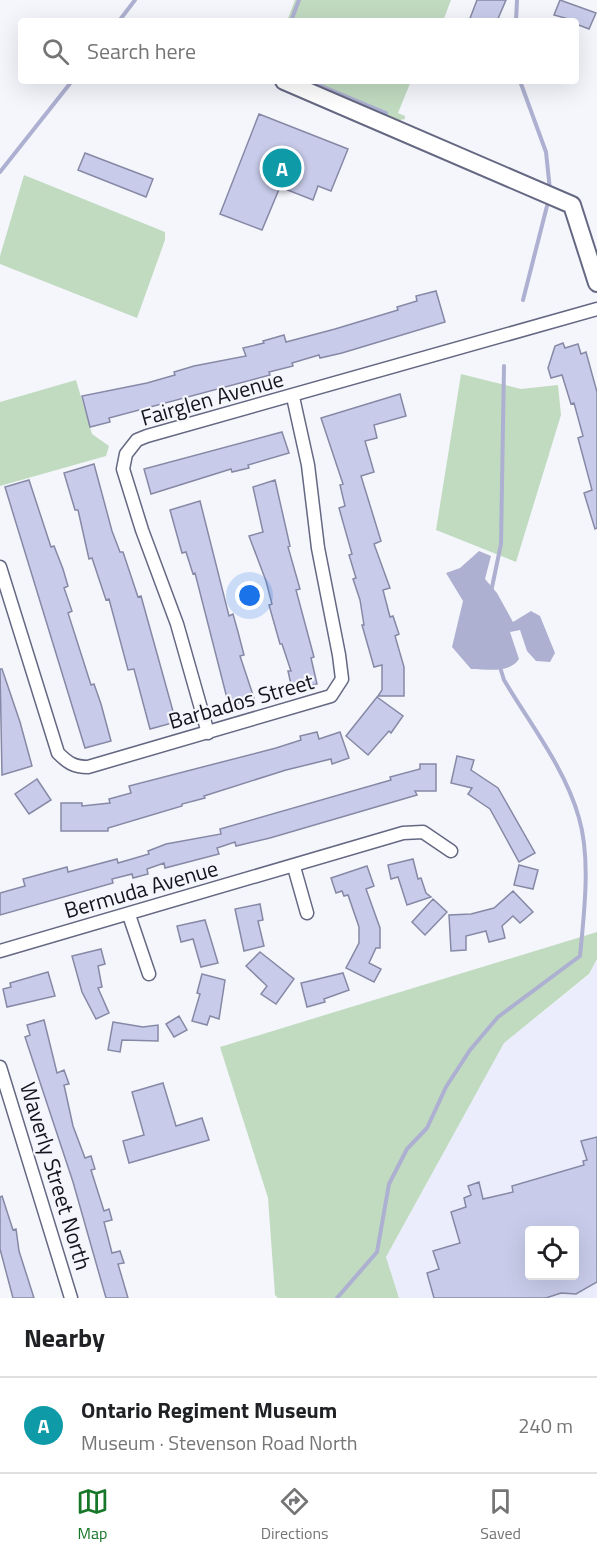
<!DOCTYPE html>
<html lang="en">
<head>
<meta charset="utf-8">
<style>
  :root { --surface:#fff; --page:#f6f6f6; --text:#202124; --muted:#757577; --line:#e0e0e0; --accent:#177728 }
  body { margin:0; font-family:"Titillium Web",sans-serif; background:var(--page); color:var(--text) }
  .controls { position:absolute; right:18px; bottom:18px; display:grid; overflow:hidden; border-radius:6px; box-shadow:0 6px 24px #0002 }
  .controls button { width:54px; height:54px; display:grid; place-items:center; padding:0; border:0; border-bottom:2px solid var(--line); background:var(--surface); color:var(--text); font:30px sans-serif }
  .you { position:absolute; left:250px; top:596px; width:21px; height:21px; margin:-15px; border:4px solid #fff; border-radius:50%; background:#1a73e8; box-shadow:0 0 0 9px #1a73e833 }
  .badge { display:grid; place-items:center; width:39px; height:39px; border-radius:50%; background:var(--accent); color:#fff; font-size:20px; font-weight:700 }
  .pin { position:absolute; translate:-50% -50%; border:3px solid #fff; box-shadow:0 2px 6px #0006 }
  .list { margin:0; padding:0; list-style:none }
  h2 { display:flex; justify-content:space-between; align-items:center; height:78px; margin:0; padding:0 24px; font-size:26px }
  h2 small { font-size:20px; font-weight:400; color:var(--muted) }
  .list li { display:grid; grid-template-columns:39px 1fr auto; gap:18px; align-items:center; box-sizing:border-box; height:96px; padding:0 24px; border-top:2px solid var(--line) }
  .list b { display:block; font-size:22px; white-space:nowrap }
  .list p { margin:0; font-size:20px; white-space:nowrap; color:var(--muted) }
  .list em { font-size:20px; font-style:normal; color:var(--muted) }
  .icon { flex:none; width:33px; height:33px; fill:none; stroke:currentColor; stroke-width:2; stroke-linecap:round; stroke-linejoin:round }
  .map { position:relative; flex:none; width:597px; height:1298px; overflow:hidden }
  .search { position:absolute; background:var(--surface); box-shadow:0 6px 24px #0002; left:18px; right:18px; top:18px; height:66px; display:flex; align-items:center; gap:15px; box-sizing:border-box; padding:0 21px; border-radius:6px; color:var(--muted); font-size:22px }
  .sheet { height:174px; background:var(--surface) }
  nav { display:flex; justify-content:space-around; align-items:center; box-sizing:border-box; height:84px; border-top:2px solid var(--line); background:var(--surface); font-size:16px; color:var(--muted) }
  nav a { display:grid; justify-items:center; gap:3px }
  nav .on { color:var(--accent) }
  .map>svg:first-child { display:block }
</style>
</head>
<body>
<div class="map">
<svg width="597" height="1298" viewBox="0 0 597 1298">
  <rect width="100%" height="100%" fill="#f5f6fc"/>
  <path fill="#ebedfd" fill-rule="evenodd" d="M597 959V1298H399L386 1257 504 1043 589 975ZM530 1230H574V1276H530Z"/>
  <path fill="#c1dbc1" d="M295 0H451L443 21H287Z
    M301 81H411L398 113 405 116V119L395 121Z
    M24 175 165 232V240L137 318 0 264V256Z
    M461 374 521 389 558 385 561 415 516 562 436 530Z
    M76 380 92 434 109 446 106 456 0 486V402Z
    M597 932V959L589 974 504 1043 386 1257 399 1298H278L275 1295 268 1198 220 1047Z"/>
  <path fill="#adb0d0" d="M479 551 491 556 485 579 497 593 513 622 531 611 540 616 555 653 550 662 536 661 527 651 520 630 510 632 519 659C509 674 487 669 471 669L452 647 463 601 446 573 460 568Z"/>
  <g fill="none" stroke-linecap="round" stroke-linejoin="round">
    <path stroke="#adb0d0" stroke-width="4" d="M119 21 135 0
      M291 21 299 0
      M516 21 517 0
      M309 81 386 113
      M520 81 546 152 550 190
      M0 172 72 81
      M523 300 547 206
      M491 592 501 544 504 366
      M337 1298 377 1252 389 1184 407 1149 427 1128 446 1087 470 1050 498 1017 580 956C584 914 591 859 579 818 565 768 530 724 504 680L500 667"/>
  </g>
  <path fill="#c8ccea" stroke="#8689a5" stroke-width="1.5" fill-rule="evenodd" d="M477 0H506L497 21H469Z
    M560 0 596 13 589 29 576 24V21L554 15Z
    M259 114 348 149 331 191 318 186 313 200 280 187 262 230 220 214Z
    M85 153 153 179 146 197 78 170Z
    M436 291 445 322 342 353 320 358 319 355 292 363 293 366 269 372 270 375 109 418 110 422 90 427 82 396 147 383 175 375 174 372 194 366 246 356 243 348 264 343 263 341 284 335 286 342 335 329 398 310 397 307 417 301 416 296Z
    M563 343 565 348 578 344 581 354 586 352 597 392V528L595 529 584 493 592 490 578 438 583 436 574 403 571 404 562 375 551 378 548 368 555 346Z
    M400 394 406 416 374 425 377 438 365 441 374 472 361 476 381 541 374 544 390 588 383 590 390 617 393 616 399 634 395 636 404 667V696H378L382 690V665L374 667 362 625H364L360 600 353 579 356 578 349 555 352 554 339 508 345 506 340 485 343 484 321 418Z
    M282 432 289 453 248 465 249 468 232 472 231 469 151 494 144 469Z
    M94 464 112 531 120 552H123L138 597 141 596 176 722 150 729 134 669 128 670 109 599 106 600 92 558 89 559 78 510H75L64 473Z
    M29 480 51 547 54 546 63 569 68 586 64 588 72 611 68 613 91 685 94 684 101 704 111 741 85 748 5 487Z
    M275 480 290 546 288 547 300 589 296 590 314 657 311 658 317 684 292 689 288 671H291L282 644H280L269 605 272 604 266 581 249 536 263 532 253 487Z
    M200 501 229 616 233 614 238 632 244 655 240 656 254 698 229 706 195 573 193 574 186 552 182 553 170 510Z
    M0 669H2L20 722 32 766 2 775Z
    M377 697 403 716 391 733 389 731 368 755 346 736Z
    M317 732 319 739 340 732 349 758 332 764 331 759 286 770 204 796 205 798 182 804V806L108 828V831H61V803H82V806L110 803 109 799 131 793 129 786 276 748 301 740 300 736Z
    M457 756 474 760 471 770 498 788 535 853 519 862 490 809 468 794 472 788 451 783Z
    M420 764H436V791H415L417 795 270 838 236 846 235 842 217 848 219 854 165 868 164 863 147 869 148 874 133 878 132 874 112 879 113 883 0 915V893L25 886 23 879 67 867 68 872 117 859 118 863 149 854 148 851 166 844 221 834 220 829 391 780 390 777 420 769Z
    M37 779 51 800 29 814 15 794Z
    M413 859 418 879 421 878 426 893 431 897 407 905 398 877 391 879 388 865Z
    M519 865 538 870 533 889 514 885Z
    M367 866 374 886 366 889 380 928V948H376L369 963 381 969 374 982 346 968 359 943V927L348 895 344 896 342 891 336 893 331 878Z
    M513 891 533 912 520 923 513 916 502 926 505 938 489 942 486 931 466 936V950L451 951 449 915 471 914 494 908Z
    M433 899 447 912 425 935 412 922Z
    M260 904 263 920 258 921 264 946 244 951 235 909Z
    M205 920 218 963 201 967 193 939 181 942 177 926Z
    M101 949 105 964 98 966 102 987 98 988 109 1013 96 1019 82 992 72 956Z
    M260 952 294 979 276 1004 261 994 267 986 246 966Z
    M48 972 55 996 7 1007 3 989 11 987 10 983Z
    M343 973 349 990 324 999 325 1002 307 1007 301 983Z
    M202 974 225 980 219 1019 210 1016 207 1025 192 1021 200 994 197 993Z
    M179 1016 187 1030 174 1037 166 1024Z
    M44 1020 57 1073 64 1070 69 1084 64 1085 73 1126 85 1158 91 1156 95 1169 91 1170 104 1211 109 1209 112 1220 104 1222 112 1253 120 1251 124 1263 118 1264 128 1298H106L73 1182 25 1037 30 1035 27 1025Z
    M113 1022 143 1027 158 1025V1041L122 1040 120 1052 108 1050Z
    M163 1083 176 1126 202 1118 209 1140 129 1163 123 1141 144 1135 132 1092Z
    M597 1137V1282L576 1294 561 1293 546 1298H434L427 1273 439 1269 433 1251 460 1243 451 1212 466 1207 464 1198 471 1195 468 1186 479 1182 483 1199 513 1192 512 1186 584 1165 583 1161 587 1160 581 1141ZM530 1230H574V1275H530Z
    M2 1196 13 1230 16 1229 19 1251 34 1298H13L0 1249V1197Z"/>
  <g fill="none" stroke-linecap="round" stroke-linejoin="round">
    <defs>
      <path id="street" d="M0 567 58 753C68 763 74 767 88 767L331 696 342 679 339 655 318 548 308 465 293 397
        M208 733 177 624 142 530 123 469 126 454 137 440 147 436 597 309
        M294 867 307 913
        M129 915 149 974
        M0 951 403 833 423 832 451 851
        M0 1067 71 1298"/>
      <path id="secondary" d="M284 81 572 205 597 283"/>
    </defs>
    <use href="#street" stroke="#656882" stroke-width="15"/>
    <use href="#secondary" stroke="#656882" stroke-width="20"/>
    <use href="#street" stroke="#fff" stroke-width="12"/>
    <use href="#secondary" stroke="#fff" stroke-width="16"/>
  </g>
  <g text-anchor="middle" stroke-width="4.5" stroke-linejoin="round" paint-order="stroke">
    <g font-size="22" fill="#13141e" stroke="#f5f6fc">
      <text transform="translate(212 398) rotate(-16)" y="8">Fairglen Avenue</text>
      <text transform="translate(241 701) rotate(-16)" y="8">Barbados Street</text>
      <text transform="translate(141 889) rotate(-16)" y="8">Bermuda Avenue</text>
      <text transform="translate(56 1176) rotate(73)" y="8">Waverly Street North</text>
    </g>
  </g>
</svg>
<div class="controls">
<button><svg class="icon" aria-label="locate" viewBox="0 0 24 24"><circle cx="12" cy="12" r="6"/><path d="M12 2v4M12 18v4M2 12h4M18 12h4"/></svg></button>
</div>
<div class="you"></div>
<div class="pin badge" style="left:282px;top:168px;background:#0f9aa8">A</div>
<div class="search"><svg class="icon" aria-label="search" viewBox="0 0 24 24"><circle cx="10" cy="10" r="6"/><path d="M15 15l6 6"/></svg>Search here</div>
</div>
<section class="sheet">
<h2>Nearby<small></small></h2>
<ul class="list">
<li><span class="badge" style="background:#0f9aa8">A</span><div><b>Ontario Regiment Museum</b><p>Museum · Stevenson Road North</p></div><em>240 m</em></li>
</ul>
</section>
<nav>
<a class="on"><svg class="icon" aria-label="map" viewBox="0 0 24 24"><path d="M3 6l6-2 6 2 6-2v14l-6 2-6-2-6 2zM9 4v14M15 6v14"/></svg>Map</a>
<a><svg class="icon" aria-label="directions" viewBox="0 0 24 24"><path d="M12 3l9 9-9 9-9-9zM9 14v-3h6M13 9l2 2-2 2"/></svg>Directions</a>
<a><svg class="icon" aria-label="saved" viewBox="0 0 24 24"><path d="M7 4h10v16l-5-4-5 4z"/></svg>Saved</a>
</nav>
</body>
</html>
